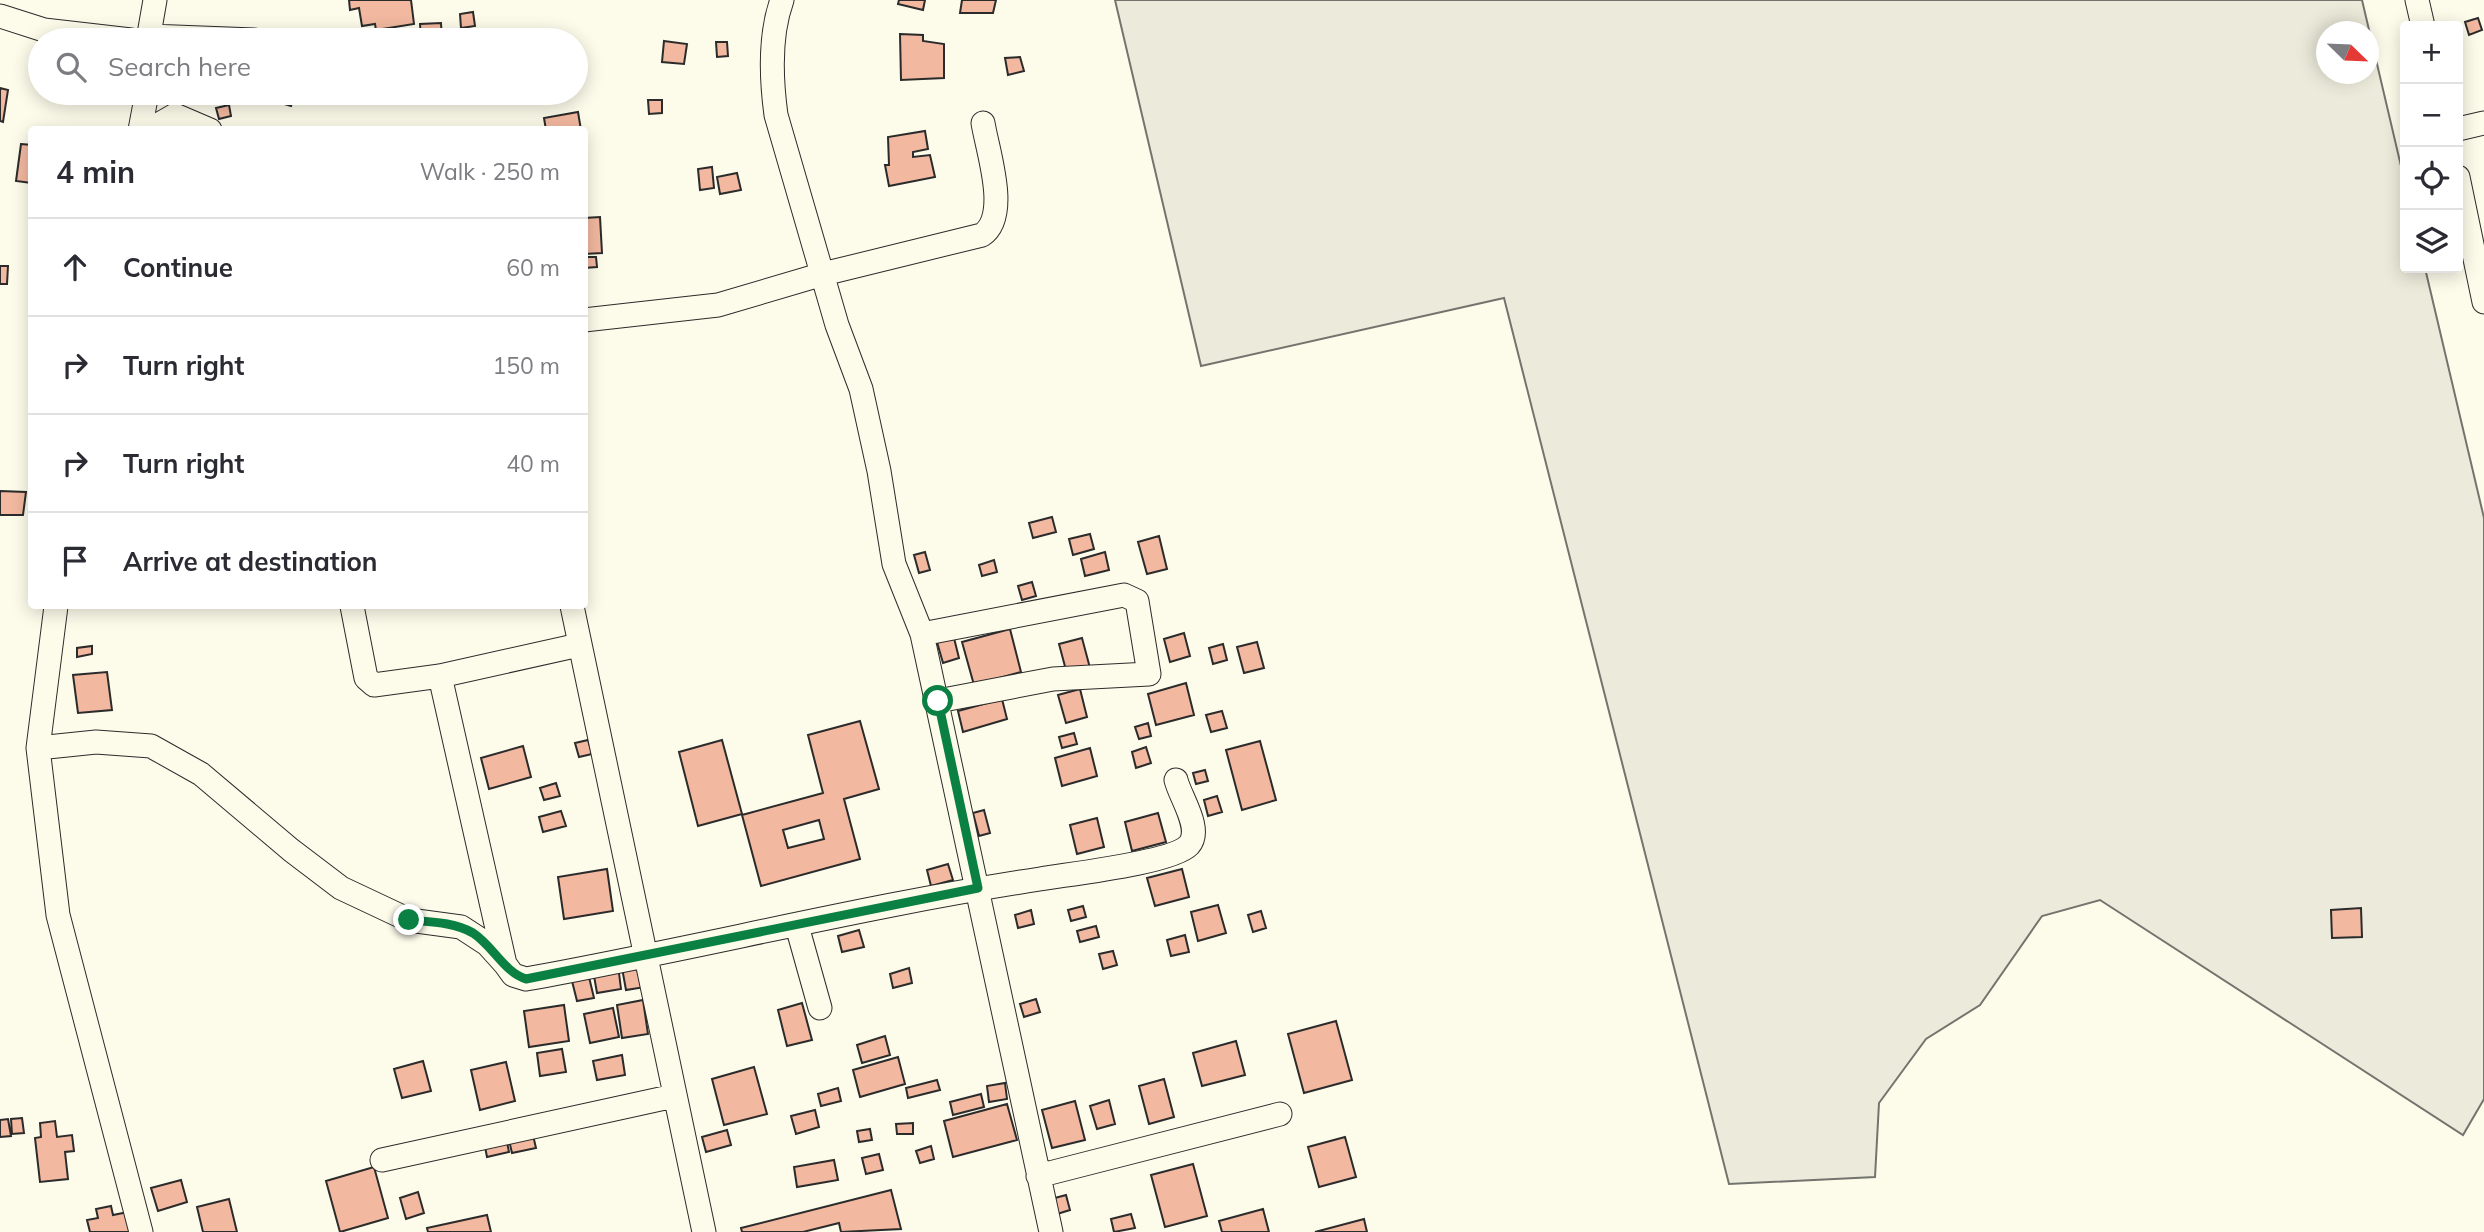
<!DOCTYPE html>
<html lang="en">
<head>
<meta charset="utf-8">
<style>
  :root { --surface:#fff; --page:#f2f2f3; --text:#2b2b33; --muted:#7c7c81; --line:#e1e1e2 }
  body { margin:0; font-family:Mulish,sans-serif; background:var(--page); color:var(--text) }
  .controls { position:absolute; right:21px; top:21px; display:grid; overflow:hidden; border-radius:7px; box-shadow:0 4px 18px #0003 }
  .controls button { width:63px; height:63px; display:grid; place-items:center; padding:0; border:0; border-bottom:2px solid var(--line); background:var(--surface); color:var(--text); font:35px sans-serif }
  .compass { position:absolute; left:2316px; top:21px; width:63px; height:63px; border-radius:50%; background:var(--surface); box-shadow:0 4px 18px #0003; rotate:113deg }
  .stop { position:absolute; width:21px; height:21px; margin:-16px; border:5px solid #0b8043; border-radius:50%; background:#fff }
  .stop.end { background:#0b8043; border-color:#fff; box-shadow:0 2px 7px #0008 }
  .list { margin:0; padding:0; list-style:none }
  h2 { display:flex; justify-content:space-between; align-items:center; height:91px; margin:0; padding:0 28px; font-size:30px }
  h2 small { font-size:23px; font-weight:400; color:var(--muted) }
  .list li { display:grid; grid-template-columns:46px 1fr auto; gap:21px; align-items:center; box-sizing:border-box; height:98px; padding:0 28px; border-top:2px solid var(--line) }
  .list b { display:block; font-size:26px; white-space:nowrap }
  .list em { font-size:23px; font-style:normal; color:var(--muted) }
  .icon { flex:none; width:38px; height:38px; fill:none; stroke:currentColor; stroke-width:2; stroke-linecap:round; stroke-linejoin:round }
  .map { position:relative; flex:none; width:2484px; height:1232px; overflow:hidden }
  .search { position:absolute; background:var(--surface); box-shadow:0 4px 18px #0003; left:28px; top:28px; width:560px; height:77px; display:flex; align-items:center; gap:18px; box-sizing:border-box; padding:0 24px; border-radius:38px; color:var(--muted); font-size:26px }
  .panel { position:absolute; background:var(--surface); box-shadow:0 4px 18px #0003; left:28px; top:126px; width:560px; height:483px; border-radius:7px }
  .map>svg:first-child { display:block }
</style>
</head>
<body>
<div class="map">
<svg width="2484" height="1232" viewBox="0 0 2484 1232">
  <rect width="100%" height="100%" fill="#fdfbea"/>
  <path fill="#ecebdb" stroke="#74746e" stroke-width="2" fill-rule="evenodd" d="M1115 0H2362L2405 183V268H2425L2484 518V1099L2463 1135 2100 900 2042 916 1980 1005 1926 1039 1879 1103 1875 1177 1729 1184 1504 298 1201 366ZM2326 32H2368V74H2326Z"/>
  <path fill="#f2b8a0" stroke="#2b2b2b" stroke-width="2" fill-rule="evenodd" d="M349 0H411L414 24 376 30 375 24 362 26 359 8 350 10Z
    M899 0H925L923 10 898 4Z
    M962 0H996L993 13H960Z
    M473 12 475 26 461 28 460 14Z
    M2478 18 2482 30 2469 35 2465 22Z
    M441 23 442 40H421L420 24Z
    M900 34 923 35V41L944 44V78L901 80Z
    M664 41 687 44 684 64 662 62Z
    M716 42H727L728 56 717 57Z
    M1020 57 1024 71 1008 75 1005 58Z
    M0 88 8 90 3 122 0 121Z
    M168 93H211V95L169 97Z
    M281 93H295L291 106 278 102Z
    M648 100H662V113L649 114Z
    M229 105 231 116 219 119 216 108Z
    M578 112 581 130H546L544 118Z
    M925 131 928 149 913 152V157L930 155 935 177 889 186 885 165H889L888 137Z
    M21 144 32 145V183L16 181Z
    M712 167 714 188 700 190 698 169Z
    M737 173 741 190 720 194 717 177Z
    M600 217 602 253 584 254V218Z
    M584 257H596L597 267 584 268Z
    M0 266H8L7 284H0Z
    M0 491 26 492 23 515H0Z
    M1052 517 1056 532 1033 538 1029 523Z
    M1090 534 1094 549 1073 555 1069 539Z
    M1159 536 1167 569 1147 574 1138 542Z
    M925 552 930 570 919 573 914 555Z
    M1105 552 1109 570 1085 576 1081 559Z
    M994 560 997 572 982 576 979 565Z
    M1032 582 1036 596 1022 600 1018 586Z
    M1010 629 1021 672 974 685 962 642Z
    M1184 633 1190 656 1170 662 1164 639Z
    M954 638 959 658 943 663 937 642Z
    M1082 638 1090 668 1067 674 1059 644Z
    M1257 642 1264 668 1244 673 1237 647Z
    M1223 644 1227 660 1213 664 1209 648Z
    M92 646V654L77 657V648Z
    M107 672 112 710 78 713 73 675Z
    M1186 683 1194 715 1156 725 1148 694Z
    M1080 689 1087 717 1066 723 1058 695Z
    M1002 699 1007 719 963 732 958 711Z
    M1222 711 1227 728 1211 732 1206 715Z
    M860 721 879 789 844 799 860 859 761 886 742 815 823 793 808 735ZM819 820 824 839 788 848 783 830Z
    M1148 723 1151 736 1139 739 1135 727Z
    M1074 733 1077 744 1062 748 1059 737Z
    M588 740 592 754 579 757 575 743Z
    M722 740 742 814 698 826 679 752Z
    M1260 741 1276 800 1242 810 1226 750Z
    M523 746 531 777 489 789 481 758Z
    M1146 747 1151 763 1136 768 1132 752Z
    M1090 748 1097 776 1062 786 1055 758Z
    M1205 770 1208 781 1196 784 1193 773Z
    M556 783 560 796 544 800 540 788Z
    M1217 796 1222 812 1208 816 1204 800Z
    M984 810 990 833 979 836 973 813Z
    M561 811 566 826 543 832 539 817Z
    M1158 813 1166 842 1132 851 1125 822Z
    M1097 818 1104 847 1077 854 1070 825Z
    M948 864 953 880 931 886 927 870Z
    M607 869 613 911 564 919 558 877Z
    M1182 869 1189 897 1155 906 1147 878Z
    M1218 905 1226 933 1198 941 1191 912Z
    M1083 906 1086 917 1071 921 1068 910Z
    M2361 908 2362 937 2332 938 2331 910Z
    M1031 910 1034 924 1018 928 1015 915Z
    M1261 911 1266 928 1253 932 1248 915Z
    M1096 926 1099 937 1080 942 1077 931Z
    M859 930 864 947 842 952 838 936Z
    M1185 935 1189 952 1171 956 1167 940Z
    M1113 951 1117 965 1103 969 1099 954Z
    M641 964 645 987 626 990 622 968Z
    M618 965 621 989 597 993 593 970Z
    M909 968 912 983 893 988 890 974Z
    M589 977 594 998 577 1001 572 981Z
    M1036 999 1040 1012 1024 1017 1020 1004Z
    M643 1000 648 1034 622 1038 617 1005Z
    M802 1003 812 1040 787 1046 778 1010Z
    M564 1005 569 1041 529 1047 524 1011Z
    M613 1008 619 1037 590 1043 584 1014Z
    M1336 1021 1352 1080 1304 1093 1288 1034Z
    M885 1036 890 1055 862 1063 857 1045Z
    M1236 1041 1245 1075 1202 1086 1193 1053Z
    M562 1049 566 1072 540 1076 537 1053Z
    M622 1055 625 1075 597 1080 593 1061Z
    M898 1057 905 1084 860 1097 853 1070Z
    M423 1061 431 1091 402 1098 394 1069Z
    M506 1062 515 1101 480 1110 471 1070Z
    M754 1067 767 1114 724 1125 712 1079Z
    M1164 1079 1174 1117 1149 1124 1139 1086Z
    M937 1080 940 1090 908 1098 906 1088Z
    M1005 1083 1007 1099 989 1102 987 1086Z
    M838 1088 841 1101 821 1106 818 1094Z
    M981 1094 984 1107 953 1115 950 1102Z
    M1109 1100 1115 1124 1097 1129 1090 1106Z
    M1075 1101 1085 1140 1052 1148 1042 1110Z
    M1007 1104 1017 1140 953 1157 944 1121Z
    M815 1110 819 1127 796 1134 791 1116Z
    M22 1118 24 1133 12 1134 11 1119Z
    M8 1119 11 1136 0 1137V1120Z
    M55 1121 57 1137 72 1135 74 1151 65 1152 68 1179 40 1182 35 1138 41 1137 40 1123Z
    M913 1123V1134H897L896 1124Z
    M870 1129 872 1140 859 1142 857 1131Z
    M727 1130 731 1145 706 1152 702 1137Z
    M532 1131 536 1148 512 1153 508 1136Z
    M506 1137 509 1152 487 1157 484 1142Z
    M1345 1137 1356 1177 1319 1187 1308 1147Z
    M931 1146 934 1159 920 1163 916 1151Z
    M879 1154 883 1170 866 1174 862 1158Z
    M834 1160 838 1180 797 1187 794 1167Z
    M1193 1164 1207 1216 1165 1227 1151 1175Z
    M374 1167 388 1218 340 1232 326 1181Z
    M181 1180 187 1202 158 1211 151 1188Z
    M891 1190 901 1229 841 1232 839 1223 803 1232H742L741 1228Z
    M418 1192 424 1213 406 1219 400 1198Z
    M1066 1195 1070 1210 1054 1215 1051 1199Z
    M229 1199 237 1232H203L197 1207Z
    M111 1206 113 1215 128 1212 132 1232H90L87 1220 98 1218 96 1209Z
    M1263 1209 1269 1232H1222L1219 1221Z
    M1131 1214 1135 1228 1114 1232 1111 1219Z
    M487 1215 491 1232H428L427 1228Z
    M1364 1219 1367 1232H1315Z"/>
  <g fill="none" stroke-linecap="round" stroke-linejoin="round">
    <defs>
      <path id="minor" d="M782 0C769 36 771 78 776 115L837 325 861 389 879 471 894 564 922 634 1051 1232
        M2417 0 2423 26
        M0 16 44 30 131 40
        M149 36 254 40
        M148 40 155 0
        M2458 129 2484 123
        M140 130 147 93
        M149 130 175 115 210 130
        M2458 177 2484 302
        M584 320 718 305 823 274 982 235C1010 216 988 153 983 123
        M56 606 38 748 58 915 141 1232
        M352 606 366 678 374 685 440 676 579 645
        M572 606 704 1232
        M922 634 1124 595 1137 601 1149 674 1053 679 938 701
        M440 676 505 964 513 975 526 979C698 948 868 905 1040 879 1069 874 1172 863 1189 845 1203 829 1180 797 1176 780
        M38 748 96 742 151 746 201 774 291 850 341 888 409 920 461 927 487 944 505 964
        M797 926 820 1008
        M382 1160 674 1096
        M1038 1176 1280 1114"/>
    </defs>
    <use href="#minor" stroke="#2b2b2b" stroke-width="25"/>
    <use href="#minor" stroke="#fdfbea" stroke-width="23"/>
  </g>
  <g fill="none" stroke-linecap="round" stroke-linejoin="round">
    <path stroke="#0b8043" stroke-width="9" d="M409 920C430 922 454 922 473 933 493 946 504 972 526 979L978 888 938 701"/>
  </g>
</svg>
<div class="controls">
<button>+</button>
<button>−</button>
<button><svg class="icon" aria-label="locate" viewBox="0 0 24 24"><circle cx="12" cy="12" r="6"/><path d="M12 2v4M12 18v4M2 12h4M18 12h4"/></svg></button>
<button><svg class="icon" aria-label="layers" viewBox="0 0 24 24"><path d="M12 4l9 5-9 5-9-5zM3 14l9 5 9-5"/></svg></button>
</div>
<svg class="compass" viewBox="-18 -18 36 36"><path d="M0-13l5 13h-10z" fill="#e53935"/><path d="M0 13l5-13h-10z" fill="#7c7c81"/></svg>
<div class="stop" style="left:938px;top:701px"></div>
<div class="stop end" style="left:409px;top:920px"></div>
<div class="search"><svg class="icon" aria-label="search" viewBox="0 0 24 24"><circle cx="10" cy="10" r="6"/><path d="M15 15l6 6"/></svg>Search here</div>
<section class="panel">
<h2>4 min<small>Walk · 250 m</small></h2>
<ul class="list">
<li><svg class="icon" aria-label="ahead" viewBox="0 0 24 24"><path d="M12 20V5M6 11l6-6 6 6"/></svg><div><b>Continue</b></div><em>60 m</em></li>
<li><svg class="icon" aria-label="right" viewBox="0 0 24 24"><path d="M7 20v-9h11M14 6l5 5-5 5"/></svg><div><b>Turn right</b></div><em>150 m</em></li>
<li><svg class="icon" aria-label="right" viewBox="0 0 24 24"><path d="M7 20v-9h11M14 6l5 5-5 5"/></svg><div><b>Turn right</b></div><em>40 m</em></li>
<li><svg class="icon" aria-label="arrive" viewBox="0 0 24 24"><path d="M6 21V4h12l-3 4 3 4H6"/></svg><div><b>Arrive at destination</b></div></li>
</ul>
</section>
</div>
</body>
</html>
